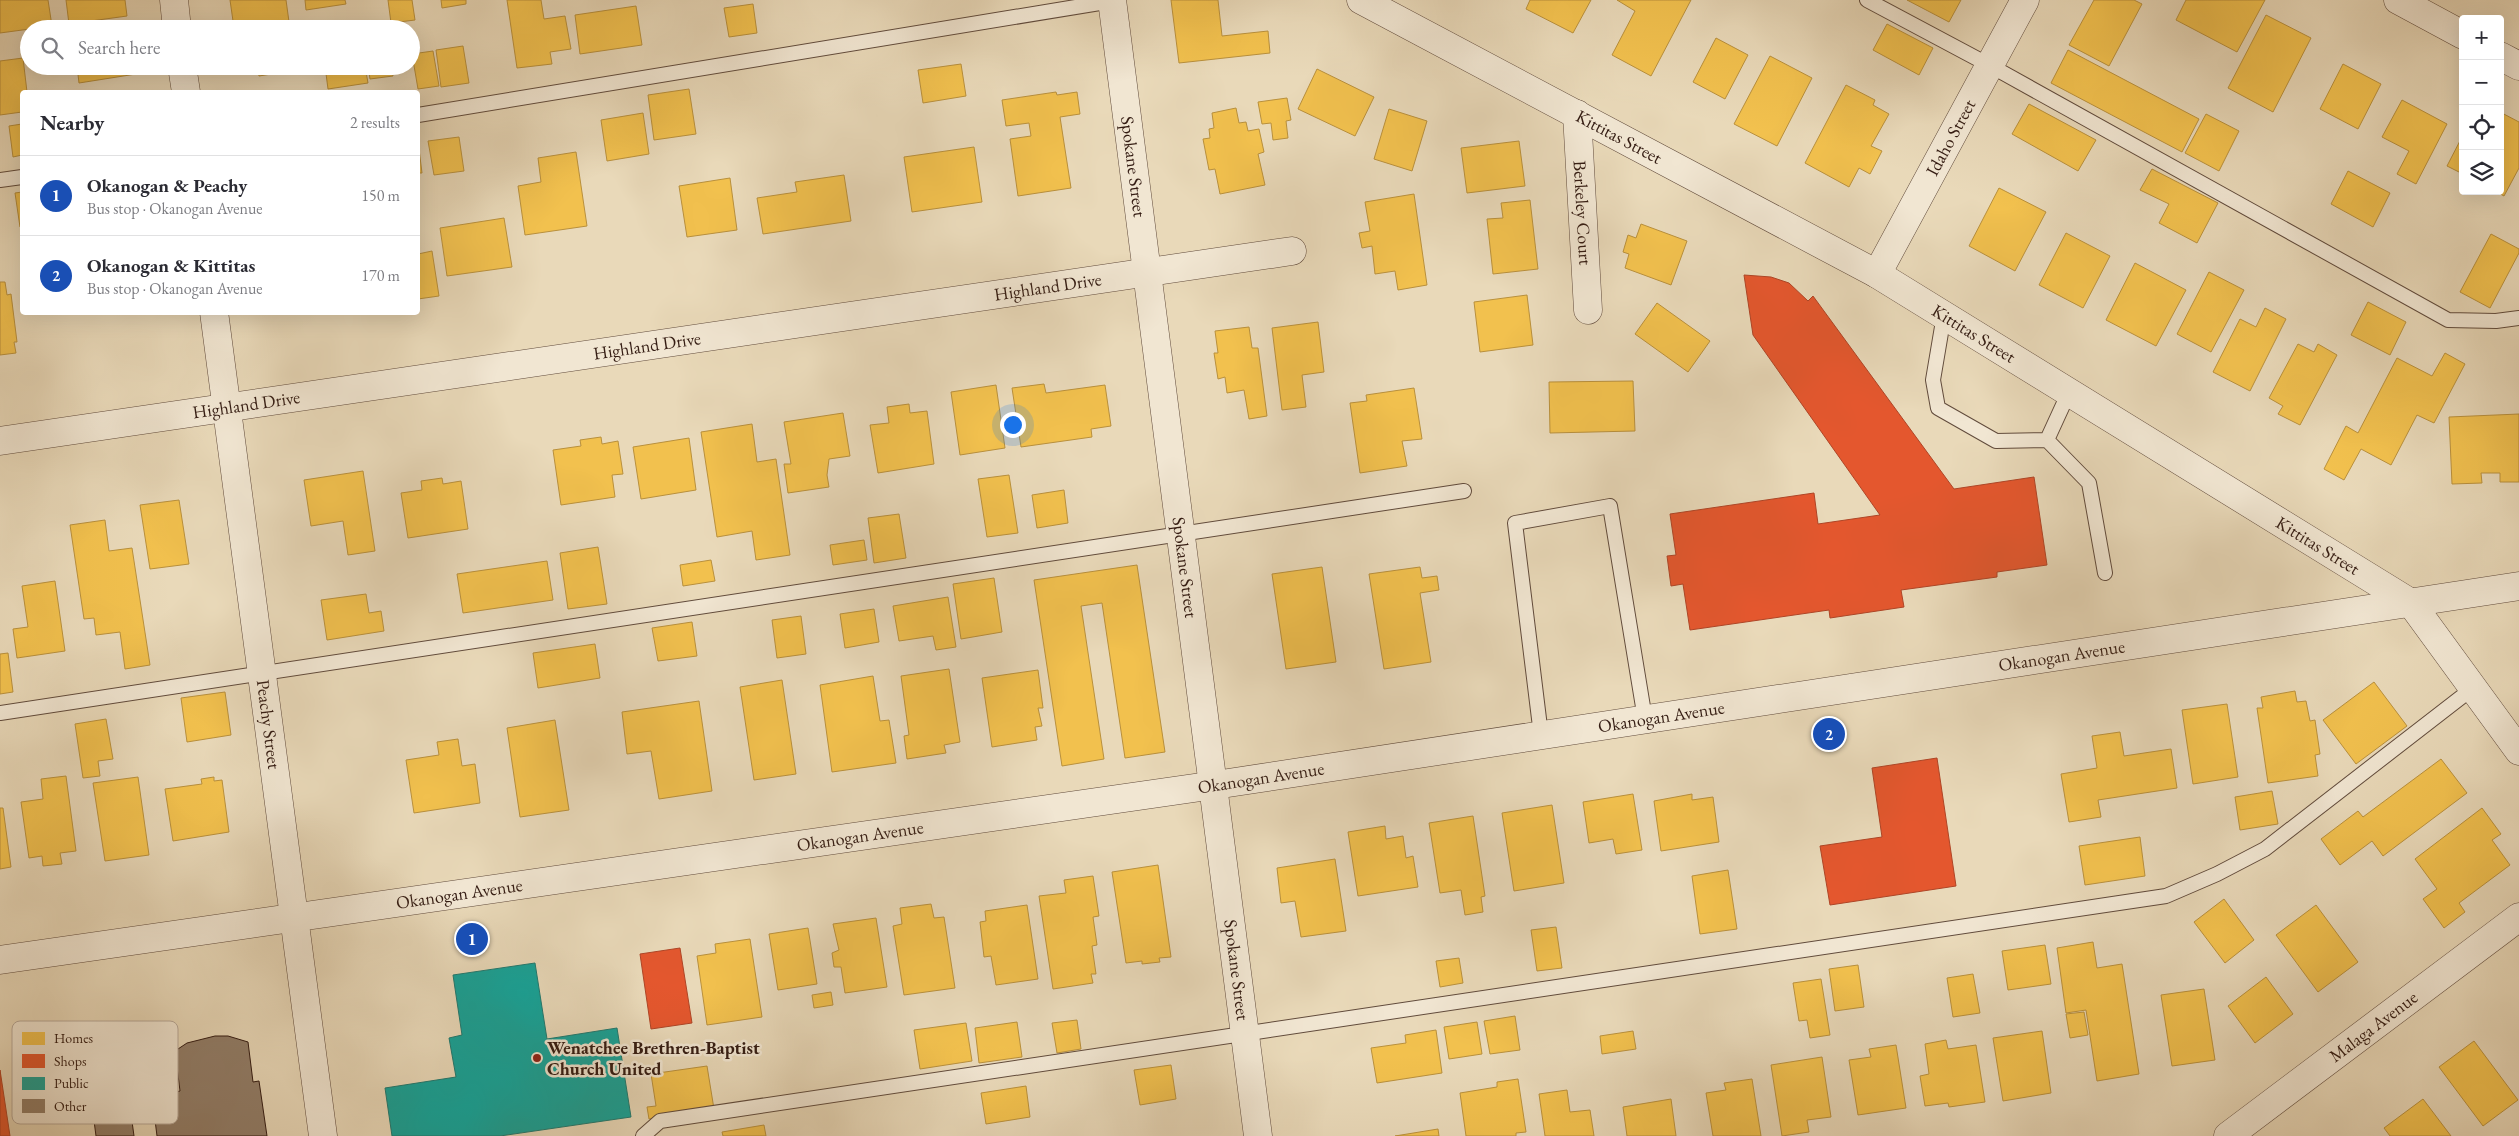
<!DOCTYPE html>
<html lang="en">
<head>
<meta charset="utf-8">
<style>
  :root { --surface:#fff; --page:#f7f7f7; --text:#2b2b33; --muted:#7c7c81; --line:#e1e1e2; --accent:#8f2418 }
  body { margin:0; font-family:"EB Garamond",serif; background:var(--page); color:var(--text) }
  .controls { position:absolute; right:15px; top:15px; display:grid; overflow:hidden; border-radius:5px; box-shadow:0 5px 20px #0002 }
  .controls button { width:45px; height:45px; display:grid; place-items:center; padding:0; border:0; border-bottom:1px solid var(--line); background:var(--surface); color:var(--text); font:25px sans-serif }
  .you { position:absolute; left:1012px; top:424px; width:18px; height:18px; margin:-12px; border:4px solid #fff; border-radius:50%; background:#1a73e8; box-shadow:0 0 0 8px #1a73e833 }
  .badge { display:grid; place-items:center; width:32px; height:32px; border-radius:50%; background:var(--accent); color:#fff; font-size:16px; font-weight:700 }
  .pin { position:absolute; translate:-50% -50%; border:2px solid #fff; box-shadow:0 1px 5px #0006 }
  .list { margin:0; padding:0; list-style:none }
  h2 { display:flex; justify-content:space-between; align-items:center; height:65px; margin:0; padding:0 20px; font-size:21px }
  h2 small { font-size:16px; font-weight:400; color:var(--muted) }
  .list li { display:grid; grid-template-columns:32px 1fr auto; gap:15px; align-items:center; box-sizing:border-box; height:80px; padding:0 20px; border-top:1px solid var(--line) }
  .list b { display:block; font-size:19px; white-space:nowrap }
  .list p { margin:0; font-size:16px; white-space:nowrap; color:var(--muted) }
  .list em { font-size:16px; font-style:normal; color:var(--muted) }
  .icon { flex:none; width:28px; height:28px; fill:none; stroke:currentColor; stroke-width:2; stroke-linecap:round; stroke-linejoin:round }
  .map { position:relative; flex:none; width:2519px; height:1136px; overflow:hidden }
  .search { position:absolute; background:var(--surface); box-shadow:0 5px 20px #0002; left:20px; top:20px; width:400px; height:55px; display:flex; align-items:center; gap:12px; box-sizing:border-box; padding:0 18px; border-radius:28px; color:var(--muted); font-size:19px }
  .panel { position:absolute; background:var(--surface); box-shadow:0 5px 20px #0002; left:20px; top:90px; width:400px; height:225px; border-radius:5px }
  .map>svg:first-child { display:block }
</style>
</head>
<body>
<div class="map">
<svg width="2519" height="1136" viewBox="0 0 2519 1136">
  <rect width="100%" height="100%" fill="#e9d9b9"/>
  <filter id="stains"><feTurbulence type="fractalNoise" baseFrequency=".004" numOctaves="4"/><feColorMatrix values="0 0 0 0 .2 0 0 0 0 .09 0 0 0 0 .02 0 0 0 .5 -.17"/></filter>
  <radialGradient id="worn" r=".72"><stop offset=".6" stop-color="#630" stop-opacity="0"/><stop offset="1" stop-color="#630" stop-opacity=".3"/></radialGradient>
  <path fill="#f2c14e" stroke="#b9903c" d="M0 0H48L52 26 0 33Z
    M66 0H125L127 16 69 24Z
    M230 0H286L290 29H252L251 25 234 28Z
    M305 0H345L346 4 306 10Z
    M388 0H412L415 20 391 23Z
    M441 0H466V4L442 8Z
    M507 0H541L544 19 565 16 571 49 550 52 552 64 517 68Z
    M1171 0H1218L1222 36 1268 31 1270 53 1179 63Z
    M1530 0H1591L1573 33 1526 9Z
    M1617 0H1691L1651 76 1612 55 1635 11Z
    M1907 0H1961L1949 22Z
    M2094 0H2134L2142 4 2109 66 2069 45Z
    M2186 0H2265L2237 52 2176 20Z
    M753 4 757 33 729 37 724 8Z
    M636 6 642 45 580 54 575 15Z
    M2266 15 2311 38 2273 112 2228 88Z
    M1887 24 1933 48 1919 75 1873 50Z
    M1716 38 1748 55 1725 99 1693 82Z
    M463 46 469 83 441 87 436 50Z
    M2068 50 2199 119 2182 152 2051 83Z
    M433 51 439 86 418 89 412 54Z
    M1770 56 1812 78 1777 146 1734 124Z
    M23 58 27 92H22V112L0 115V61Z
    M961 64 966 96 923 103 918 70Z
    M2343 64 2381 84 2358 129 2320 109Z
    M77 66H134L136 74 79 83Z
    M257 66H296V70L259 76Z
    M325 66H365L368 83 328 89Z
    M368 66H391L393 76 370 79Z
    M1317 69 1374 97 1355 136 1298 109Z
    M1846 85 1875 100 1873 105 1889 114 1871 146 1882 151 1870 174 1859 168 1849 187 1805 163Z
    M689 89 696 134 654 140 648 95Z
    M1056 92 1057 95 1077 92 1080 114 1060 117 1071 188 1018 196 1010 139 1031 136 1029 123 1006 126 1002 100Z
    M1287 98 1291 120 1286 121 1288 138 1273 140 1271 123 1262 124 1258 102Z
    M2402 100 2447 124 2416 184 2397 174 2409 151 2382 137Z
    M2029 104 2096 140 2078 171 2012 134Z
    M1236 108 1239 123 1246 122 1248 131 1259 129 1264 152 1258 154 1265 185 1220 194 1215 169 1209 170 1203 139 1210 138 1209 129 1214 128 1212 113Z
    M1389 109 1427 121 1412 171 1374 159Z
    M2500 112 2519 122V168L2504 196 2495 191H2500Z
    M643 113 649 154 607 161 601 120Z
    M2206 114 2239 131 2219 171 2185 153Z
    M22 124V155L13 157 9 126Z
    M2463 135V174L2447 166Z
    M459 137 464 171 434 175 428 141Z
    M418 141 422 173H418Z
    M1519 141 1525 186 1467 193 1461 148Z
    M974 147 982 202 912 212 904 157Z
    M576 152 587 226 525 235 518 186 541 182 538 158Z
    M2152 169 2218 203 2197 243 2159 223 2169 204 2140 190Z
    M2348 171 2390 193 2373 227 2331 204Z
    M844 175 851 221 763 234 757 198 797 192 795 182Z
    M730 178 737 230 687 237 679 186Z
    M1999 188 2046 212 2015 271 1969 246Z
    M22 192V226L20 227 15 193Z
    M1414 194 1427 285 1398 290 1395 271 1375 274 1372 246 1362 248 1359 233 1370 231 1365 202Z
    M1530 200 1538 269 1493 274 1487 219 1503 218 1501 203Z
    M504 218 512 267 447 276 440 228Z
    M1641 224 1687 241 1671 285 1625 268 1629 254 1623 252 1628 235 1636 238Z
    M2066 233 2110 256 2083 308 2039 285Z
    M2491 234 2519 249V253L2490 308 2460 292Z
    M432 251 439 296 418 299V254Z
    M2135 263 2186 290 2156 346 2106 320Z
    M2209 272 2244 290 2211 352 2177 334Z
    M0 282H5L7 295 11 294 17 342H14L16 353 0 355Z
    M1527 295 1533 345 1480 352 1474 302Z
    M2368 302 2406 322 2390 355 2351 335Z
    M1657 303 1710 341 1688 372 1635 334Z
    M2265 308 2286 319 2250 391 2213 372 2240 319 2256 327Z
    M1318 322 1324 372 1302 375 1306 407 1282 410 1272 328Z
    M1249 327 1252 348H1258L1267 416 1249 419 1244 390 1227 393 1225 377 1218 379 1214 353H1218L1215 331Z
    M2298 344 2314 352 2318 344 2337 355 2300 425 2278 414 2283 406 2269 398Z
    M2445 353 2465 364 2434 423 2417 415 2391 465 2361 449 2344 480 2324 469 2346 426 2358 433 2397 358 2432 376Z
    M1633 381 1635 431 1550 433 1549 382Z
    M1044 384 1046 393 1105 385 1111 426 1091 429 1092 437 1021 447 1012 388Z
    M996 385 1005 448 960 455 951 392Z
    M1414 388 1422 439 1402 441 1407 466 1360 473 1350 403 1367 401 1366 395Z
    M909 404 910 413 927 411 934 464 878 473 870 425 889 423 887 407Z
    M843 413 850 456 829 459 827 475 829 487 788 493 784 464H791L784 422Z
    M2519 414V482H2500V473H2481L2482 483 2452 484 2449 417Z
    M752 424 757 462 776 459 790 555 756 560 752 531 717 537 701 432Z
    M601 437 602 444 618 441 623 474 612 475 615 497 561 505 553 450 581 446 580 440Z
    M689 438 696 490 641 499 633 447Z
    M363 471 375 551 348 555 343 521 311 526 304 480Z
    M1009 475 1018 533 987 537 978 479Z
    M442 478 443 484 461 481 468 529 408 538 401 493 422 490 421 481Z
    M1064 490 1068 523 1037 528 1032 495Z
    M179 500 189 564 150 569 140 505Z
    M899 514 906 558 874 563 868 518Z
    M105 520 109 551 132 548 150 665 125 669 120 632 96 635 94 618 84 619 70 525Z
    M864 540 867 560 833 565 830 545Z
    M598 547 607 604 568 609 560 553Z
    M711 560 715 581 683 586 680 565Z
    M547 561 553 600 463 613 457 574Z
    M1137 565 1165 752 1125 758 1102 603 1081 606 1104 759 1062 766 1034 580Z
    M1322 567 1336 662 1286 669 1272 574Z
    M1420 567 1422 578 1437 576 1439 590 1420 593 1431 662 1384 669 1369 574Z
    M994 578 1002 632 961 639 953 584Z
    M55 581 65 651 17 658 13 629 28 627 22 586Z
    M366 594 369 613 381 611 384 631 327 640 321 600Z
    M948 597 956 647 936 650 933 636 899 641 893 606Z
    M874 609 879 642 845 648 840 614Z
    M801 616 806 654 777 658 772 620Z
    M692 622 697 656 658 661 652 628Z
    M595 644 600 678 538 688 533 653Z
    M8 653 13 692 0 694V654Z
    M949 669 960 742 944 745 946 753 907 759 904 736 909 735 901 676Z
    M1038 670 1043 708H1038L1042 726 1035 727 1037 740 992 747 982 678Z
    M873 676 880 721 889 720 896 763 832 772 820 685Z
    M782 680 796 774 754 780 740 687Z
    M2374 682 2407 726 2356 764 2323 720Z
    M2295 691 2297 702 2306 701 2310 721 2315 720 2320 754 2315 755 2318 776 2268 783 2257 708H2263L2261 697Z
    M225 692 231 735 187 742 181 698Z
    M699 701 712 791 659 799 651 751 627 754 622 712Z
    M2227 704 2238 777 2193 784 2182 710Z
    M106 719 113 759 98 761 100 776 83 778 75 724Z
    M555 720 569 810 520 817 507 728Z
    M2120 732 2124 756 2171 749 2177 788 2098 800 2101 817 2069 822 2061 774 2097 768 2092 736Z
    M458 739 462 766 475 764 480 803 414 813 406 760 439 755 437 742Z
    M2441 759 2467 793 2383 856 2372 841 2340 865 2321 839 2358 811 2363 817Z
    M66 776 76 851 60 853 62 864 43 866 42 856 29 858 21 802 43 799 41 779Z
    M138 777 149 855 105 861 93 783Z
    M214 777V781L222 780 229 832 173 841 165 789 202 784 201 779Z
    M2272 791 2278 824 2240 830 2235 797Z
    M1633 794 1642 850 1616 854 1613 839 1589 843 1583 802Z
    M1692 794V800L1713 797 1719 842 1661 851 1654 801Z
    M1552 805 1564 883 1514 891 1502 813Z
    M0 808H3L11 867 0 869Z
    M2482 808 2501 834 2492 840 2510 865 2459 903 2465 912 2444 928 2423 899 2437 889 2415 859Z
    M1473 816 1485 896 1481 897 1483 912 1465 915 1461 890 1440 893 1429 823Z
    M1385 826 1386 839 1403 836 1406 858 1413 856 1418 887 1358 896 1348 832Z
    M2140 837 2145 876 2085 885 2079 846Z
    M1335 859 1346 931 1301 937 1295 901 1281 903 1277 868Z
    M1158 865 1171 957 1159 958 1160 962 1142 964V961L1126 963 1112 872Z
    M1728 870 1737 929 1700 934 1692 876Z
    M1093 876 1099 916 1093 917 1097 945 1092 946 1096 974H1091L1093 983 1053 989 1039 896 1066 893 1064 880Z
    M2224 899 2254 940 2225 963 2194 922Z
    M931 904 934 918 944 917 955 988 904 995 893 926 902 924 900 908Z
    M1027 905 1038 979 996 985 991 956 984 957 980 922 986 921 985 911Z
    M2316 905 2358 962 2318 992 2276 935Z
    M876 918 887 987 845 993 841 967H834L832 953 839 950 833 924Z
    M1556 927 1562 968 1537 971 1531 930Z
    M808 928 817 984 778 990 769 934Z
    M750 939 762 1017 707 1025 697 956 716 953 715 944Z
    M2093 942 2097 968 2122 964 2139 1074 2097 1081 2086 1010 2066 1013 2057 948Z
    M2045 945 2051 984 2008 990 2002 951Z
    M1459 958 1463 983 1440 987 1436 961Z
    M1858 965 1864 1007 1835 1011 1829 969Z
    M1973 974 1980 1013 1953 1017 1947 978Z
    M2266 977 2293 1014 2255 1043 2228 1006Z
    M1821 979 1830 1035 1810 1038 1807 1020 1799 1021 1793 983Z
    M2204 989 2215 1060 2172 1066 2161 995Z
    M831 992 833 1005 814 1008 812 995Z
    M2084 1012 2088 1035 2070 1038 2066 1014Z
    M1515 1016 1520 1050 1490 1054 1484 1021Z
    M1077 1020 1081 1049 1057 1053 1052 1023Z
    M1017 1022 1022 1057 979 1063 975 1028Z
    M1477 1022 1482 1054 1449 1059 1444 1027Z
    M966 1023 972 1061 920 1069 914 1030Z
    M1436 1030 1442 1073 1377 1083 1371 1048 1406 1043 1405 1035Z
    M1633 1031 1636 1049 1602 1054 1600 1036Z
    M2042 1031 2051 1093 2003 1101 1993 1038Z
    M1946 1040 1948 1049 1976 1045 1985 1102 1949 1107 1948 1103 1925 1106 1920 1076 1929 1074 1925 1044Z
    M2474 1041 2518 1100 2483 1126 2439 1067Z
    M1896 1045 1906 1108 1858 1115 1849 1060 1871 1057 1869 1049Z
    M1822 1057 1831 1117 1807 1120 1809 1132 1782 1136 1771 1065Z
    M1171 1065 1176 1099 1140 1105 1134 1070Z
    M707 1066 714 1109 649 1119 647 1107 656 1106 651 1074Z
    M1518 1079 1526 1132 1516 1133V1136H1466L1460 1093 1497 1087V1082Z
    M1752 1079 1761 1136H1713L1706 1093 1726 1090 1724 1083Z
    M1026 1086 1030 1117 986 1124 981 1093Z
    M1567 1090 1570 1112 1590 1110 1594 1136H1545L1539 1094Z
    M1671 1099 1676 1136H1627L1623 1107Z
    M2423 1099 2451 1136H2390L2384 1128Z
    M764 1125 766 1136H723L722 1132Z
    M1438 1129 1439 1136H1395Z"/>
  <path fill="#e4572e" stroke="#af4526" d="M1744 275 1771 277 1789 283 1808 301 1813 296 1954 489 2034 477 2047 565 1997 572V577L1901 590 1904 607 1830 618 1829 610 1690 630 1683 584 1671 586 1667 556 1676 555 1670 514 1814 493 1818 524 1880 515 1753 335Z
    M1937 758 1956 886 1830 905 1820 846 1882 837 1872 768Z
    M680 948 692 1023 651 1029 640 954Z
    M0 1070 10 1136H0Z"/>
  <path fill="#17a398" stroke="#207a70" d="M535 963 547 1039 617 1028 631 1117 500 1136H392L385 1088 456 1077 449 1038 462 1035 453 975Z"/>
  <path fill="#927e69" stroke="#341c13" d="M215 1036H228L248 1042 253 1082 259 1081 267 1136H157L153 1104 173 1101 171 1093 180 1091 175 1051 187 1043Z
    M127 1085 134 1136H96L90 1090Z"/>
  <g fill="none" stroke-linecap="round" stroke-linejoin="round">
    <defs>
      <path id="service" d="M1867 0 1989 65 2448 320 2496 321 2519 318
        M418 115 1112 1
        M0 180 22 177
        M1944 315 1933 380 1938 408 1996 441 2047 440 2069 392
        M2047 440 2089 483 2105 573
        M0 713 1464 491
        M1541 735 1515 523 1610 506 1645 719
        M643 1136 660 1121 2166 896 2217 874 2265 849 2473 688"/>
      <g id="minor">
        <path d="M174 0 177 29"/>
        <path id="s1" d="M1112 0 1258 1136"/>
        <path id="s2" d="M1361 0 1877 274 2411 603 2519 751"/>
        <path d="M2398 0 2463 35"/>
        <path d="M2500 56 2519 66"/>
        <path d="M182 66 186 92"/>
        <path id="s3" d="M1577 114 1588 310"/>
        <path id="s4" d="M1877 274 2025 0"/>
        <path id="s5" d="M214 312 323 1136"/>
        <path id="s6" d="M0 441 1292 251"/>
        <path id="s7" d="M2228 1136 2519 917"/>
      </g>
      <g id="tertiary">
        <path id="s8" d="M0 960 1215 785 2519 586"/>
      </g>
    </defs>
    <use href="#service" stroke="#614b3c" stroke-width="16"/>
    <use href="#minor" stroke="#614b3c" stroke-width="29"/>
    <use href="#tertiary" stroke="#614b3c" stroke-width="29"/>
    <use href="#service" stroke="#f1e6d2" stroke-width="14"/>
    <use href="#minor" stroke="#f1e6d2" stroke-width="28"/>
    <use href="#tertiary" stroke="#f1e6d2" stroke-width="28"/>
  </g>
  <circle fill="#8f2418" stroke="#f1e6d2" stroke-width="2" cx="537" cy="1058" r="5"/>
  <g text-anchor="middle" stroke-width="5" stroke-linejoin="round" paint-order="stroke">
    <g font-size="18" fill="#341c13" stroke="#f1e6d2">
      <text dy="6" stroke="none"><textPath href="#s2" startOffset="292">Kittitas Street</textPath></text>
      <text dy="6" stroke="none"><textPath href="#s4" startOffset="155">Idaho Street</textPath></text>
      <text dy="6" stroke="none"><textPath href="#s1" startOffset="168">Spokane Street</textPath></text>
      <text dy="6" stroke="none"><textPath href="#s3" startOffset="99">Berkeley Court</textPath></text>
      <text dy="6" stroke="none"><textPath href="#s6" startOffset="1059">Highland Drive</textPath></text>
      <text dy="6" stroke="none"><textPath href="#s2" startOffset="698">Kittitas Street</textPath></text>
      <text dy="6" stroke="none"><textPath href="#s6" startOffset="654">Highland Drive</textPath></text>
      <text dy="6" stroke="none"><textPath href="#s6" startOffset="249">Highland Drive</textPath></text>
      <text dy="6" stroke="none"><textPath href="#s2" startOffset="1102">Kittitas Street</textPath></text>
      <text dy="6" stroke="none"><textPath href="#s1" startOffset="572">Spokane Street</textPath></text>
      <text dy="6" stroke="none"><textPath href="#s8" startOffset="2084">Okanogan Avenue</textPath></text>
      <text dy="6" stroke="none"><textPath href="#s8" startOffset="1679">Okanogan Avenue</textPath></text>
      <text dy="6" stroke="none"><textPath href="#s5" startOffset="416">Peachy Street</textPath></text>
      <text dy="6" stroke="none"><textPath href="#s8" startOffset="1274">Okanogan Avenue</textPath></text>
      <text dy="6" stroke="none"><textPath href="#s8" startOffset="869">Okanogan Avenue</textPath></text>
      <text dy="6" stroke="none"><textPath href="#s8" startOffset="464">Okanogan Avenue</textPath></text>
      <text dy="6" stroke="none"><textPath href="#s1" startOffset="978">Spokane Street</textPath></text>
      <text dy="6" stroke="none"><textPath href="#s7" startOffset="182">Malaga Avenue</textPath></text>
    </g>
    <g font-size="18" font-weight="bold" fill="#341c13" stroke="#f1e6d2" text-anchor="start">
      <text x="547" y="1054">Wenatchee Brethren-Baptist<tspan x="547" dy="21">Church United</tspan></text>
    </g>
  </g>
  <rect x="12" y="1021" width="166" height="103" rx="8" fill="#f1e6d2" stroke="#b8a999" stroke-width="1"/>
  <rect x="22" y="1032" width="23" height="13" fill="#f2c14e"/>
  <rect x="22" y="1054" width="23" height="14" fill="#e4572e"/>
  <rect x="22" y="1077" width="23" height="13" fill="#17a398"/>
  <rect x="22" y="1099" width="23" height="14" fill="#927e69"/>
  <g font-size="14" fill="#341c13">
    <text x="54" y="1043">Homes</text>
    <text x="54" y="1066">Shops</text>
    <text x="54" y="1088">Public</text>
    <text x="54" y="1111">Other</text>
  </g>
  <rect width="100%" height="100%" filter="url(#stains)"/>
  <rect width="100%" height="100%" fill="url(#worn)"/>
</svg>
<div class="controls">
<button>+</button>
<button>−</button>
<button><svg class="icon" aria-label="locate" viewBox="0 0 24 24"><circle cx="12" cy="12" r="6"/><path d="M12 2v4M12 18v4M2 12h4M18 12h4"/></svg></button>
<button><svg class="icon" aria-label="layers" viewBox="0 0 24 24"><path d="M12 4l9 5-9 5-9-5zM3 14l9 5 9-5"/></svg></button>
</div>
<div class="you"></div>
<div class="pin badge" style="left:472px;top:939px;background:#1a4fb4">1</div>
<div class="pin badge" style="left:1829px;top:734px;background:#1a4fb4">2</div>
<div class="search"><svg class="icon" aria-label="search" viewBox="0 0 24 24"><circle cx="10" cy="10" r="6"/><path d="M15 15l6 6"/></svg>Search here</div>
<section class="panel">
<h2>Nearby<small>2 results</small></h2>
<ul class="list">
<li><span class="badge" style="background:#1a4fb4">1</span><div><b>Okanogan &amp; Peachy</b><p>Bus stop · Okanogan Avenue</p></div><em>150 m</em></li>
<li><span class="badge" style="background:#1a4fb4">2</span><div><b>Okanogan &amp; Kittitas</b><p>Bus stop · Okanogan Avenue</p></div><em>170 m</em></li>
</ul>
</section>
</div>
</body>
</html>
